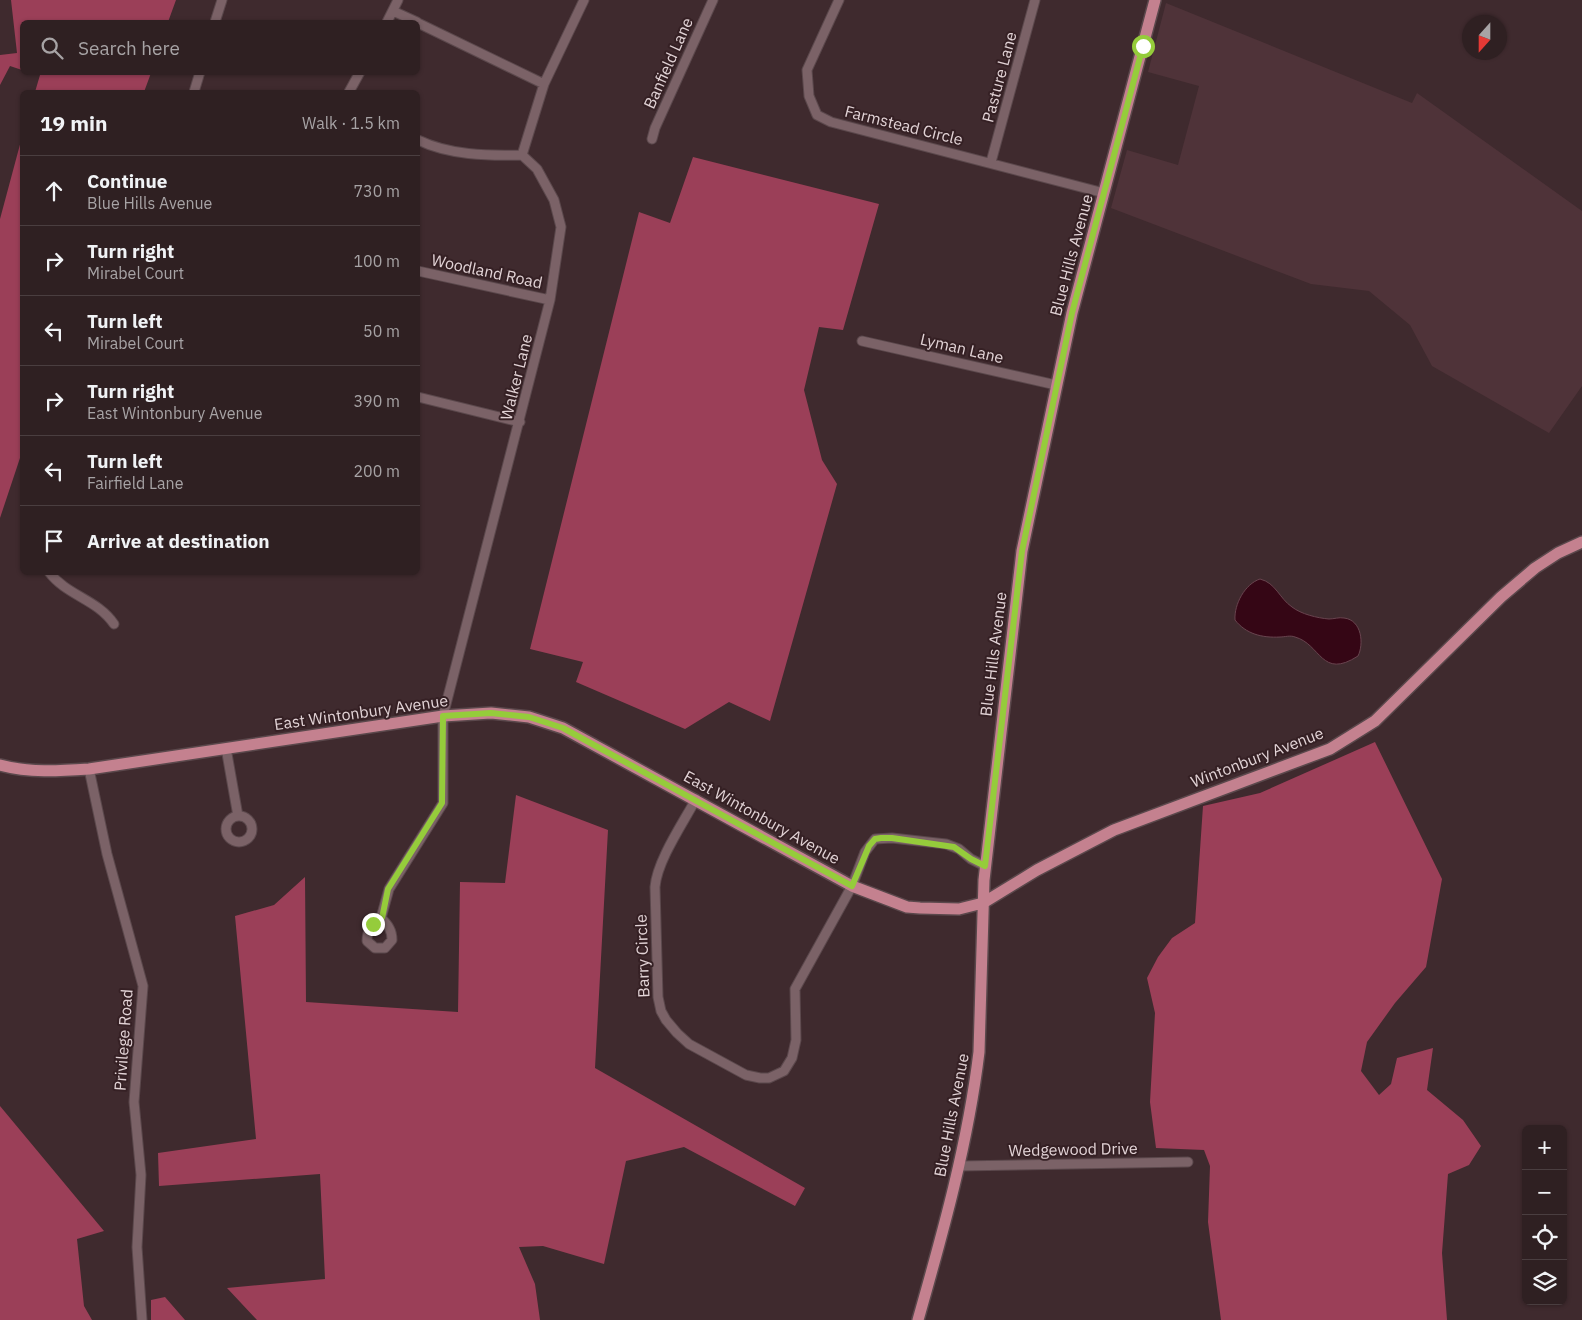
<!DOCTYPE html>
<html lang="en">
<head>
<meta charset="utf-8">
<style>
  :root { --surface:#2f2022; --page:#3b2d2f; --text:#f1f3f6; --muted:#a7a3a5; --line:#4a3e40 }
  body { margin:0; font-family:"IBM Plex Sans",sans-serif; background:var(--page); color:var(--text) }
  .controls { position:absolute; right:15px; bottom:15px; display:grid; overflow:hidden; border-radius:8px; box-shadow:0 1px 4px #0004 }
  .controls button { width:45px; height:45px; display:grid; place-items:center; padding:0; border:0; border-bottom:1px solid var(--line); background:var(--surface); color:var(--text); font:25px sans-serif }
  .compass { position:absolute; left:1462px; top:15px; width:45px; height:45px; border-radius:50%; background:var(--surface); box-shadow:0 1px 4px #0004; rotate:201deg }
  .stop { position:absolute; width:15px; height:15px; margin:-11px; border:4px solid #95cc3b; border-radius:50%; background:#fff }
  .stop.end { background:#95cc3b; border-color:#fff; box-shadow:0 1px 5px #0008 }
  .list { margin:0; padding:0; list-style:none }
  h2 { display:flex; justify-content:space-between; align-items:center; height:65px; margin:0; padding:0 20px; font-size:21px }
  h2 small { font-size:16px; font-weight:400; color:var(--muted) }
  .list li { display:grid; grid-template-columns:32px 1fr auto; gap:15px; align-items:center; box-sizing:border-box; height:70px; padding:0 20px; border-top:1px solid var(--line) }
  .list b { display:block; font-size:19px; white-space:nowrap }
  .list p { margin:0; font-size:16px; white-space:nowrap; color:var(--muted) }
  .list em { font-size:16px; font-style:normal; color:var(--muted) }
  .icon { flex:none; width:28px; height:28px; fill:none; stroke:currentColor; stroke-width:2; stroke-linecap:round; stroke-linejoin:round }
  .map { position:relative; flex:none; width:1582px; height:1320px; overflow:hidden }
  .search { position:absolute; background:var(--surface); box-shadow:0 1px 4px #0004; left:20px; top:20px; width:400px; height:55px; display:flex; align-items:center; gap:12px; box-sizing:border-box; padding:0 18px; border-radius:8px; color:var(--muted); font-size:19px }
  .panel { position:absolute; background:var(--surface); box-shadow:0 1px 4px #0004; left:20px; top:90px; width:400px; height:485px; border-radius:8px }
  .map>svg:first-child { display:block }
</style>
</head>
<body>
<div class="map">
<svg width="1582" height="1320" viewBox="0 0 1582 1320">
  <rect width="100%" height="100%" fill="#3f2a2e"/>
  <path fill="#4f3339" d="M1166 3 1412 103 1417 93 1582 211V386L1549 433 1432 366 1410 325 1369 291 1311 284 1111 208 1127 150 1178 165 1199 86 1148 72Z"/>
  <path fill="#9b3f58" d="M11 0H176L168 22H22V70L10 66 0 85V55L17 53Z
    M32 73H151L144 92H35L40 75Z
    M22 137V452L0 518V219Z
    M693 157 879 204 843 330 819 327 804 390 822 460 837 484 770 721 729 702 685 729 576 682 583 662 530 649 639 212 670 223Z
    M1375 742 1442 879 1426 967 1395 1003 1367 1042 1361 1071 1379 1095 1391 1084 1397 1058 1433 1048 1427 1090 1463 1120 1481 1146 1469 1165 1448 1174 1442 1253 1447 1320H1221L1208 1222 1210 1166 1204 1150 1156 1148 1150 1102 1155 1013 1147 978 1158 957 1172 938 1195 923 1203 806 1260 793Z
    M516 795 608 830 595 1068 805 1188 795 1206 684 1147 626 1161 604 1264 543 1246 519 1247 535 1284 540 1320H257L227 1288 325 1279 320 1174 159 1186 158 1153 256 1139 235 916 274 905 305 877 306 1002 458 1012 460 882 505 883Z
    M0 1106 104 1231 77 1239 84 1306 92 1320H0Z
    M165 1297 185 1320H151V1300Z"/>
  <path fill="#350615" stroke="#69444f" d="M1260 579C1276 583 1279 598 1292 607 1301 614 1317 618 1329 619 1334 619 1339 617 1344 618 1362 620 1364 644 1358 656 1321 680 1321 644 1295 637 1290 635 1285 637 1280 637 1262 638 1246 634 1235 620 1234 604 1245 584 1260 579Z"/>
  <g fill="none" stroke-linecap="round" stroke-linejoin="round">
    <defs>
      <path id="minor" d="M839 0 807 70 809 96 817 115 831 122 1104 193
        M393 11 417 22
        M215 22 222 0
        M387 22 398 0
        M418 23 544 84
        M194 92 200 72
        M349 92 360 72
        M652 139 655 128 713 0
        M522 155 544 84 584 0
        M991 162 1035 0
        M418 271 550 300
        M862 341 1056 385
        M418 397 520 422
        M49 572C67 596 97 599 114 624
        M226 748 238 816
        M89 769 107 854 143 986 134 1102 141 1175 137 1247 142 1320
        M696 799C683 823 657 861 655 887L658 997 661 1011 666 1020 677 1033 689 1044 746 1075 760 1078H769L784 1071 792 1058 796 1040 795 989 852 886 865 852 875 839 892 838 946 844 959 849 971 859 985 866
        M226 829a13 13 0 1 1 26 0a13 13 0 1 1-26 0Z
        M381 918C388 925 392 930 392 940L385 948H375L367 941C367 930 372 924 381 918L389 889 443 803V716L550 300 561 227 554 200 537 169 522 155C487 156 449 155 418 140
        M959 1166 1188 1162"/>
      <path id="major" d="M0 765C29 773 59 771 89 769L443 716 491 713 529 717 563 728 852 886 907 907 920 908 959 909 983 903 1037 870 1114 830 1330 749 1375 721 1501 597 1535 568 1558 553 1582 542
        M918 1320C943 1232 968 1143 979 1052L984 880 1022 551 1072 313 1155 0"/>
    </defs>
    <use href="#minor" stroke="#5b484c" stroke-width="11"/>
    <use href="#major" stroke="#5b484c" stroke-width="14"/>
    <use href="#minor" stroke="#7b6267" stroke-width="9"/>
    <use href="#major" stroke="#c4818f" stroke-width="11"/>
  </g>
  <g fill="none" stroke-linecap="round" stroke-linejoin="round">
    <path stroke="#95cc3b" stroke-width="6" d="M373 924 382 918 388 889 442 803 443 716 491 713 529 717 563 728 852 886 869 846 875 839 881 838H892L954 847 971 859 985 866 1022 551 1072 313 1143 46"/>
  </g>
  <g text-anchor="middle" stroke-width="4" stroke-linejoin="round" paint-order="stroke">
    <g font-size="16" fill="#e2d3d6" stroke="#352024">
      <text transform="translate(668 63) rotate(-66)" y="6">Banfield Lane</text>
      <text transform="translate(999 77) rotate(-75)" y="6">Pasture Lane</text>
      <text transform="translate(904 125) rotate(14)" y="6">Farmstead Circle</text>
      <text transform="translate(1071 255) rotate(-75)" y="6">Blue Hills Avenue</text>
      <text transform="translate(487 271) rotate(12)" y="6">Woodland Road</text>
      <text transform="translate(962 348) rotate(13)" y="6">Lyman Lane</text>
      <text transform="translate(516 377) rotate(-76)" y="6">Walker Lane</text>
      <text transform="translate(993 654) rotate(-83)" y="6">Blue Hills Avenue</text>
      <text transform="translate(361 712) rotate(-8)" y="6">East Wintonbury Avenue</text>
      <text transform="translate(1257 757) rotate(-21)" y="6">Wintonbury Avenue</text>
      <text transform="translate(762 817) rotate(29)" y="6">East Wintonbury Avenue</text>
      <text transform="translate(642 956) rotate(-92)" y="6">Barry Circle</text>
      <text transform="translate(123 1040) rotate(-86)" y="6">Privilege Road</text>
      <text transform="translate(951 1115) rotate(-79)" y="6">Blue Hills Avenue</text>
      <text transform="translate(1073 1149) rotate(-1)" y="6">Wedgewood Drive</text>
    </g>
  </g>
</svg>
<div class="controls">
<button>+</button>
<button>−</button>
<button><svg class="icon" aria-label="locate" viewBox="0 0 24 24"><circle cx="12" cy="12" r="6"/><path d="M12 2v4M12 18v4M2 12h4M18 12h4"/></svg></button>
<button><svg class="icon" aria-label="layers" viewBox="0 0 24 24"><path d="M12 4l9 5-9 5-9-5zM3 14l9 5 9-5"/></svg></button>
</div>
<svg class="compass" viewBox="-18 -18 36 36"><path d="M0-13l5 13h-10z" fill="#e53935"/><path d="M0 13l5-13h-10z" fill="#a7a3a5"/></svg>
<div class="stop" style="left:1143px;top:46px"></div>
<div class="stop end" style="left:373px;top:924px"></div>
<div class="search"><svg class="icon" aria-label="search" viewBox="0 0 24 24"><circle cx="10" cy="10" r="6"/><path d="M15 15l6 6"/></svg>Search here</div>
<section class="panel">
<h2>19 min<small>Walk · 1.5 km</small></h2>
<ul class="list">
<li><svg class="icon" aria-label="ahead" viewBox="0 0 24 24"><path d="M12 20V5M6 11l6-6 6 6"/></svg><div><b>Continue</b><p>Blue Hills Avenue</p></div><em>730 m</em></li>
<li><svg class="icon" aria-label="right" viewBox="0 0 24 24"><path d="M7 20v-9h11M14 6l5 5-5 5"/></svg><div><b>Turn right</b><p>Mirabel Court</p></div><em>100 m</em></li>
<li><svg class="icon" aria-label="left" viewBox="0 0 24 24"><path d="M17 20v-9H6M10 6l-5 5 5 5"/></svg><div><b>Turn left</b><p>Mirabel Court</p></div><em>50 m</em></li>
<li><svg class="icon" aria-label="right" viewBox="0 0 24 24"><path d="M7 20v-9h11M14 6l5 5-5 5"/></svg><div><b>Turn right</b><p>East Wintonbury Avenue</p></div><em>390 m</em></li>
<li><svg class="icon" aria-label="left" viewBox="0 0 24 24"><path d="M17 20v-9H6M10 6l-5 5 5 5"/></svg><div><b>Turn left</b><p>Fairfield Lane</p></div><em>200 m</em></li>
<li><svg class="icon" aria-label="arrive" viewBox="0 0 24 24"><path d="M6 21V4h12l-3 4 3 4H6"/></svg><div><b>Arrive at destination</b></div></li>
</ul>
</section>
</div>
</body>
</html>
